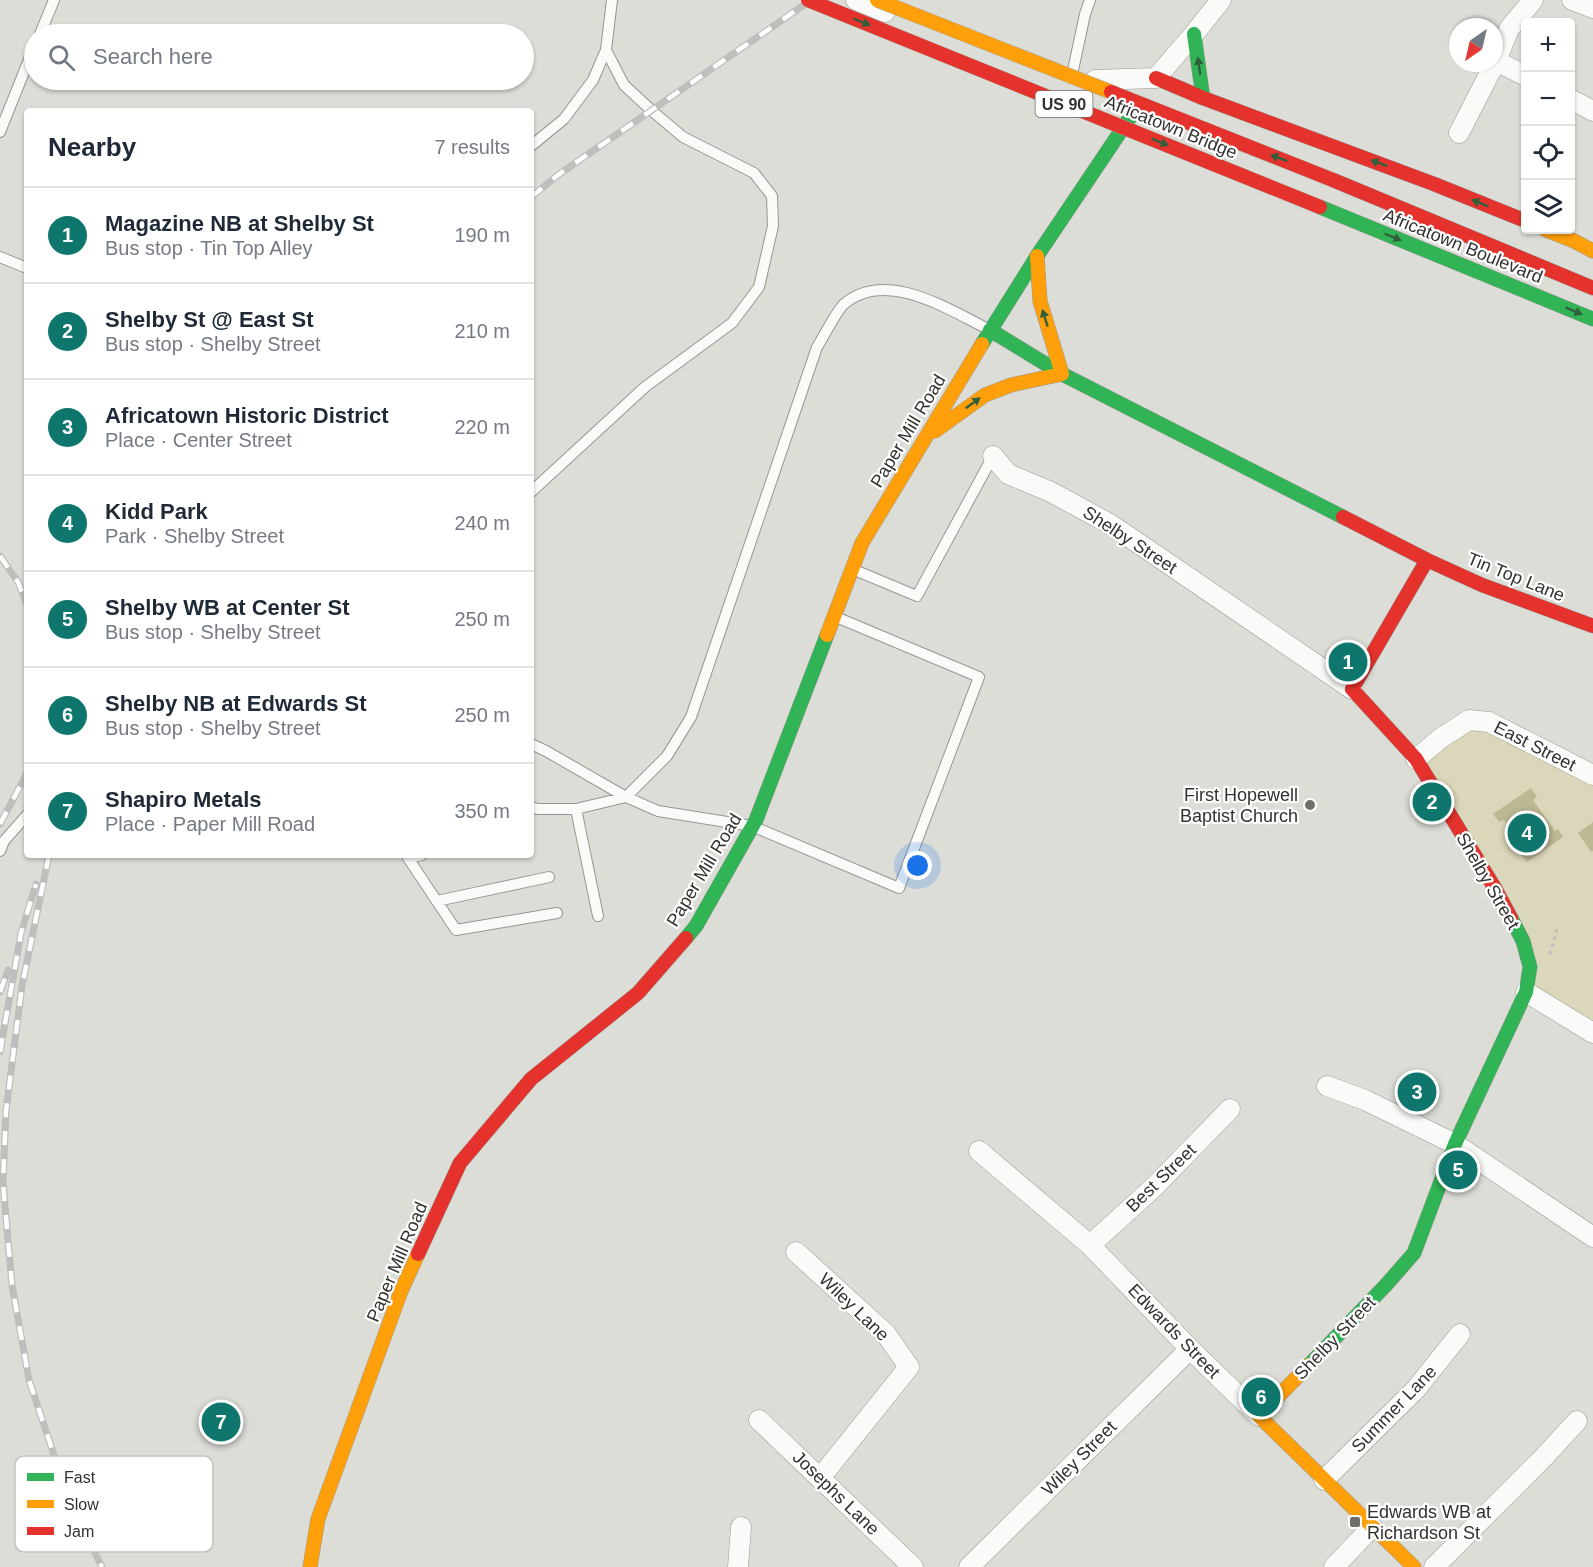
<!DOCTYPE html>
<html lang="en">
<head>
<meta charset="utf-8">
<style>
  :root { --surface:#fff; --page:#f6f6f7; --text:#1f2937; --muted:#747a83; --line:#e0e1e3; --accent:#0f766e }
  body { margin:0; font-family:Helvetica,sans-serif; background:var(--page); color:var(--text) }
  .controls { position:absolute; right:18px; top:18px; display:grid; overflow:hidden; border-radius:6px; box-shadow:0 2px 4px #0004 }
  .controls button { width:54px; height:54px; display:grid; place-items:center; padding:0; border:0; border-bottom:2px solid var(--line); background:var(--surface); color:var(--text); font:30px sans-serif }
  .compass { position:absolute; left:1449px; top:18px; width:54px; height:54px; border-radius:50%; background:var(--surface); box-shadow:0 2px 4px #0004; rotate:214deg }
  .you { position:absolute; left:918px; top:866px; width:21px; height:21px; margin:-15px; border:4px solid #fff; border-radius:50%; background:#1a73e8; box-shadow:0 0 0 9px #1a73e833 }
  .badge { display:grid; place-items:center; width:39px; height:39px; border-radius:50%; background:var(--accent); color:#fff; font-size:20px; font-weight:700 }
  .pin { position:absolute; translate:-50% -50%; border:3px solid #fff; box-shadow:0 2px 6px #0006 }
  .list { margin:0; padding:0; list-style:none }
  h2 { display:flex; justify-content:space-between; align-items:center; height:78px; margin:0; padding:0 24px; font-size:26px }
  h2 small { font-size:20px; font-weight:400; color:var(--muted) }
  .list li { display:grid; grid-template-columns:39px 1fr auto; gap:18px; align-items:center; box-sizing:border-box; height:96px; padding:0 24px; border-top:2px solid var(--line) }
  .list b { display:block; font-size:22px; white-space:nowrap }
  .list p { margin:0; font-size:20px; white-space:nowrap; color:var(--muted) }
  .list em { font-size:20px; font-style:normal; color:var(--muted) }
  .icon { flex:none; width:33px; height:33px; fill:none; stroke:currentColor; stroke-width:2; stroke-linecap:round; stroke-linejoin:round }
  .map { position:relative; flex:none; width:1593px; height:1567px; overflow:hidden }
  .search { position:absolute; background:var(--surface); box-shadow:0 2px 4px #0004; left:24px; top:24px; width:510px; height:66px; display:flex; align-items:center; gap:15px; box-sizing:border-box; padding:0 21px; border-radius:33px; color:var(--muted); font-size:22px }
  .panel { position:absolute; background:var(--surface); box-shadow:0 2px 4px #0004; left:24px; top:108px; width:510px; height:750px; border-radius:6px }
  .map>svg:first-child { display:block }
</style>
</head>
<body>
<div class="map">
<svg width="1593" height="1567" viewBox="0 0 1593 1567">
  <rect width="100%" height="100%" fill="#ddddd8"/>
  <path fill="#dbd7ba" d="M1469 720 1593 775V1033L1526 992 1530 967 1416 759Z"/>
  <path fill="#bcb893" d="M1531 788 1537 797 1533 800 1555 831 1558 829 1563 837 1527 862 1521 854 1525 851 1504 820 1499 822 1493 814Z
    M1593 822V851L1591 852 1578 833Z"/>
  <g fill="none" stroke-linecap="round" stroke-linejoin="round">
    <defs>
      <path id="lane" d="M40 34 54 0
        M1072 75 1085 14 1090 0
        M0 132 34 47
        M531 146 564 119 593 80 606 50
        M0 257 27 268
        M531 492 645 387 732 323 759 287 773 226 772 196 754 173 683 137 651 110 624 85 606 50 612 0
        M852 569 917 596 993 456
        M531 744 546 751 626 797 658 811 752 826 899 888 979 677 836 617
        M531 807 537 809H576L626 797 667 756 691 717 817 347C823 338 837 310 844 304 886 268 949 310 990 330
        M576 809 598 916
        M0 851 4 841 27 815
        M408 855V858L422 855
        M408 858 456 930 557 913
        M437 901 549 877"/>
      <path id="street" d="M856 0 885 12
        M1572 0 1593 8
        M1496 61 1526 76
        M1095 80 1156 78 1194 34 1221 0
        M1570 99 1593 111
        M1459 133 1496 61 1509 29 1533 0
        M993 456 1008 474 1051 492 1110 524 1352 689
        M1416 759 1441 738 1469 720 1489 722 1593 775
        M1526 992 1593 1033
        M1327 1086 1365 1100 1455 1144 1593 1237
        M979 1151 1090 1245 1190 1349 1259 1416
        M1090 1245 1153 1188 1230 1109
        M796 1252 886 1334 909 1367 820 1478
        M759 1420 913 1567
        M1324 1480 1416 1389 1460 1334
        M738 1567 741 1527
        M969 1567 1190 1349
        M1334 1567 1372 1527
        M1434 1567 1544 1457 1577 1421"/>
      <path id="fast" d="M1194 34 1203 98
        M1320 207 1593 319
        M990 330 1062 374 1343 517
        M982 344 1037 256 1135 110
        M686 938 696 926 756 820 827 635
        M1309 1365 1386 1285 1414 1253 1455 1144 1526 992 1530 967 1523 941 1511 918"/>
      <path id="slow" d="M1546 230 1574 241 1593 251
        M935 431 985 395 1011 385 1062 374 1040 301 1037 256
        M827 635 862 543 982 344
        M1309 1365 1259 1416 1414 1567
        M310 1567 318 1519 401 1291 418 1254"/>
      <path id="jam" d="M1156 78 1203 98 1434 184 1526 221
        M1333 180 1593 288
        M1343 517 1427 560 1482 585 1593 626
        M1427 560 1352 689 1416 759 1496 890 1511 918
        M418 1254 460 1163 531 1079 638 993 686 938"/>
    </defs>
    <use href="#lane" stroke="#979692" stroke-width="12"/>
    <use href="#street" stroke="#979692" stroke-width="21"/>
    <use href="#fast" stroke="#979692" stroke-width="15"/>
    <use href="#slow" stroke="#979692" stroke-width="15"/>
    <use href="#jam" stroke="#979692" stroke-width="15"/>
    <path stroke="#bcbcba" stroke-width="3" stroke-dasharray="3 4.5" stroke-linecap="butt" d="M1550 954 1557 929"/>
    <use href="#lane" stroke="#fafaf9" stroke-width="10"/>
    <use href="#street" stroke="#fafaf9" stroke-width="20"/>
    <use href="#fast" stroke="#30b455" stroke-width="14"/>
    <use href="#slow" stroke="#ff9f0a" stroke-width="14"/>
    <use href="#jam" stroke="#e5322d" stroke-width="14"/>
    <defs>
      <path id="rail" d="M531 197 558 175 811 0
        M0 556 18 582 27 605
        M0 824 27 773
        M49 855 22 986 6 1111 3 1183 12 1285 29 1380 70 1503 102 1567
        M0 992 8 970
        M0 1052 21 933 36 884"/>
    </defs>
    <use href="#rail" stroke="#bebebd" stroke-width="7"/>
    <use href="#rail" stroke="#fff" stroke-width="4.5" stroke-dasharray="14" stroke-linecap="butt"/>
    <defs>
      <path id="slow-bridge" d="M877 0 1111 92"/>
      <path id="jam-bridge" d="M808 0 1320 207
        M1111 92 1333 180"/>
    </defs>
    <use href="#slow-bridge" stroke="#a9a795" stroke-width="15" stroke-linecap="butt"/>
    <use href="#jam-bridge" stroke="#a9a795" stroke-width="15" stroke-linecap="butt"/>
    <use href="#slow-bridge" stroke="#ff9f0a" stroke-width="14"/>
    <use href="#jam-bridge" stroke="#e5322d" stroke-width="14"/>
  </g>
  <defs><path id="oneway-solid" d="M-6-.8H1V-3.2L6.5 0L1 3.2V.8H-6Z" transform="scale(1.5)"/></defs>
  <g fill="#315f3b">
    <use href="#oneway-solid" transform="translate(862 22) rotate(22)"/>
    <use href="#oneway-solid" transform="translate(1199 66) rotate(-98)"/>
    <use href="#oneway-solid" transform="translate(1160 142) rotate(22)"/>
    <use href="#oneway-solid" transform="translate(1279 158) rotate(-159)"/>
    <use href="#oneway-solid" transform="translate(1379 163) rotate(-160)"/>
    <use href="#oneway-solid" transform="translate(1480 203) rotate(-158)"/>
    <use href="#oneway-solid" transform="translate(1393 237) rotate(22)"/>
    <use href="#oneway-solid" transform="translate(1574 311) rotate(22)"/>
    <use href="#oneway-solid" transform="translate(1045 318) rotate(-107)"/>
    <use href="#oneway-solid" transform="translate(973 403) rotate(-36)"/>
  </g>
  <g fill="#6d6d69" stroke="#fff" stroke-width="2">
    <circle cx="1310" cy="805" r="6"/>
    <rect x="1349" y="1516" width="12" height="12" rx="3"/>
  </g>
  <g text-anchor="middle" stroke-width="4.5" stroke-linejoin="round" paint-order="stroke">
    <rect fill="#fff" stroke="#6f6f6c" stroke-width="1.5" x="1035.5" y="91" width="57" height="26" rx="4.5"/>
    <g font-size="16" font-weight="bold" fill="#31312d">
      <text x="1064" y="110">US 90</text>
    </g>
    <g font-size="18" fill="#31312d" stroke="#fff">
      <text transform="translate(1171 127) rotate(22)" y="6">Africatown Bridge</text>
      <text transform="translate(1463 246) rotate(22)" y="6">Africatown Boulevard</text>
      <text transform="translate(908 431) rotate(-59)" y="6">Paper Mill Road</text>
      <text transform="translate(1130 540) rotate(33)" y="6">Shelby Street</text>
      <text transform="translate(1516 577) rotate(22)" y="6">Tin Top Lane</text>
      <text transform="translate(1535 746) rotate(27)" y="6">East Street</text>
      <text transform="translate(704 870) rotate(-59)" y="6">Paper Mill Road</text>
      <text transform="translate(1488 881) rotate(60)" y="6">Shelby Street</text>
      <text transform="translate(1161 1178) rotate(-44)" y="6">Best Street</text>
      <text transform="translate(397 1262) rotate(-67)" y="6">Paper Mill Road</text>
      <text transform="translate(854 1307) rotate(44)" y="6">Wiley Lane</text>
      <text transform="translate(1174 1331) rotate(46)" y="6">Edwards Street</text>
      <text transform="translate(1335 1338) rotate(-46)" y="6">Shelby Street</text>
      <text transform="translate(1394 1409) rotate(-46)" y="6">Summer Lane</text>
      <text transform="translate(1079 1458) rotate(-45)" y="6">Wiley Street</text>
      <text transform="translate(836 1493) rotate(44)" y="6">Josephs Lane</text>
    </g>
    <g font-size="18" fill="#31312d" stroke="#fff" text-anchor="end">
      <text x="1298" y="801">First Hopewell<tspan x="1298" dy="21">Baptist Church</tspan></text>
      <text x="1367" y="1518" text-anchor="start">Edwards WB at<tspan x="1367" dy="21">Richardson St</tspan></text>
    </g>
  </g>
  <rect x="15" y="1456" width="198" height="96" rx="9" fill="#fff" stroke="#c1c1c0" stroke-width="1.5"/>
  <rect x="27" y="1473" width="27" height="8" fill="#30b455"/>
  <rect x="27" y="1500" width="27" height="8" fill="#ff9f0a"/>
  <rect x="27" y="1527" width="27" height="8" fill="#e5322d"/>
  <g font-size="16" fill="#31312d">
    <text x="64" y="1483">Fast</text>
    <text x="64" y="1510">Slow</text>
    <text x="64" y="1537">Jam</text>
  </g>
</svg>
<div class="controls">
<button>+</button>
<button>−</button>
<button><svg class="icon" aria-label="locate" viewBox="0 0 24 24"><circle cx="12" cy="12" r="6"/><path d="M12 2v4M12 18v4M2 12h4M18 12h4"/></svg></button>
<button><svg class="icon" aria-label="layers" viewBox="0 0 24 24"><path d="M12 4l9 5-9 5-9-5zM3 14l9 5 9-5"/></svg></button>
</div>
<svg class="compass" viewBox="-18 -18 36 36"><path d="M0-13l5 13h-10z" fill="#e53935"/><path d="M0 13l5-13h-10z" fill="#747a83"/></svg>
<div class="you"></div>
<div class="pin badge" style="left:1348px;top:662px">1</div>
<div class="pin badge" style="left:1432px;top:802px">2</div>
<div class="pin badge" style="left:1417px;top:1092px">3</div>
<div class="pin badge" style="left:1527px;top:833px">4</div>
<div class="pin badge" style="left:1458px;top:1170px">5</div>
<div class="pin badge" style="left:1261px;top:1397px">6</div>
<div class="pin badge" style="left:221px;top:1422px">7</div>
<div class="search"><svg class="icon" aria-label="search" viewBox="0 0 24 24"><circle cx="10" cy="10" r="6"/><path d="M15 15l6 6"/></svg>Search here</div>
<section class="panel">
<h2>Nearby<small>7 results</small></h2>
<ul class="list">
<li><span class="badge">1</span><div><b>Magazine NB at Shelby St</b><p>Bus stop · Tin Top Alley</p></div><em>190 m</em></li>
<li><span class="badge">2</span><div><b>Shelby St @ East St</b><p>Bus stop · Shelby Street</p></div><em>210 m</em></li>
<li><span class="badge">3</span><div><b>Africatown Historic District</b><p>Place · Center Street</p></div><em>220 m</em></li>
<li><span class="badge">4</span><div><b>Kidd Park</b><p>Park · Shelby Street</p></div><em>240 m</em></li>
<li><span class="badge">5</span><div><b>Shelby WB at Center St</b><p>Bus stop · Shelby Street</p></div><em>250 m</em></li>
<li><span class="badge">6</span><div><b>Shelby NB at Edwards St</b><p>Bus stop · Shelby Street</p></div><em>250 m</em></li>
<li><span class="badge">7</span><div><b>Shapiro Metals</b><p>Place · Paper Mill Road</p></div><em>350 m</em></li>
</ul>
</section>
</div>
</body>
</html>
